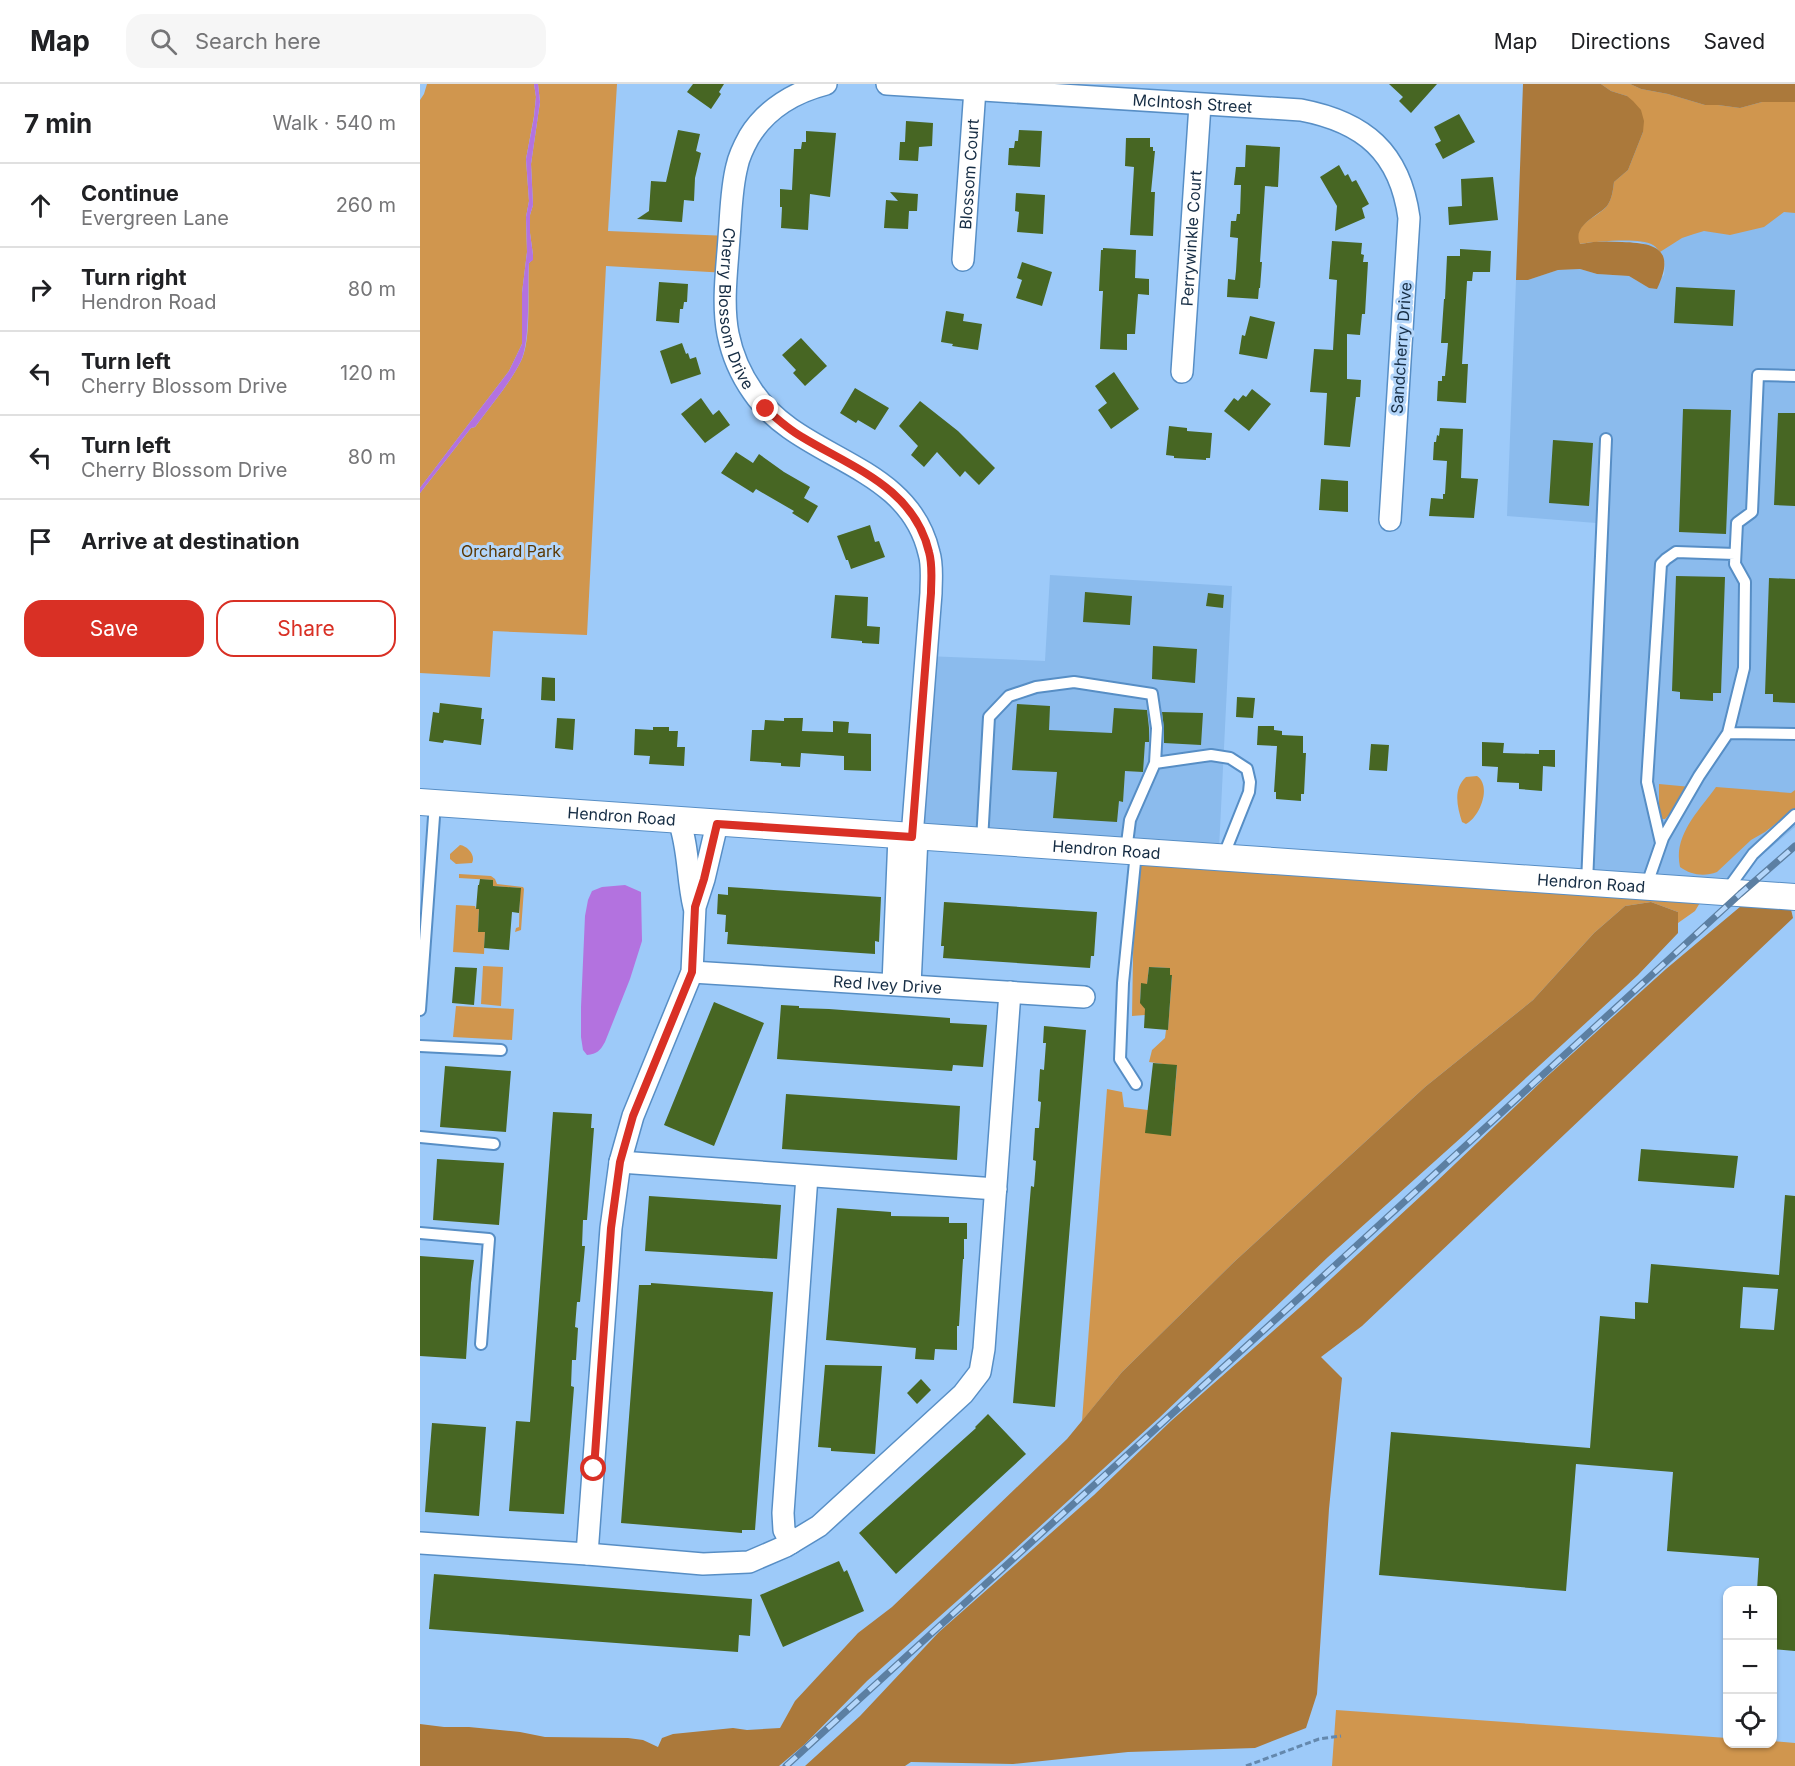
<!DOCTYPE html>
<html lang="en">
<head>
<meta charset="utf-8">
<style>
  :root { --surface:#fff; --page:#f6f6f6; --text:#202124; --muted:#757577; --line:#e0e0e0; --accent:#d93025 }
  body { margin:0; font-family:Inter,sans-serif; background:var(--page); color:var(--text) }
  .controls { position:absolute; right:18px; bottom:18px; display:grid; overflow:hidden; border-radius:12px; box-shadow:0 2px 4px #0004 }
  .controls button { width:54px; height:54px; display:grid; place-items:center; padding:0; border:0; border-bottom:2px solid var(--line); background:var(--surface); color:var(--text); font:30px sans-serif }
  .stop { position:absolute; width:18px; height:18px; margin:-14px; border:4px solid #d93025; border-radius:50%; background:#fff }
  .stop.end { background:#d93025; border-color:#fff; box-shadow:0 2px 6px #0008 }
  .list { margin:0; padding:0; list-style:none }
  h2 { display:flex; justify-content:space-between; align-items:center; height:78px; margin:0; padding:0 24px; font-size:26px }
  h2 small { font-size:20px; font-weight:400; color:var(--muted) }
  .list li { display:grid; grid-template-columns:39px 1fr auto; gap:18px; align-items:center; box-sizing:border-box; height:84px; padding:0 24px; border-top:2px solid var(--line) }
  .list b { display:block; font-size:22px; white-space:nowrap }
  .list p { margin:0; font-size:20px; white-space:nowrap; color:var(--muted) }
  .list em { font-size:20px; font-style:normal; color:var(--muted) }
  .actions { display:flex; gap:12px; padding:18px 24px }
  .actions a { flex:1; padding:14px 0; border:2px solid var(--accent); border-radius:18px; text-align:center; font-size:21px; color:var(--accent) }
  .actions .main { background:var(--accent); color:#fff }
  .icon { flex:none; width:33px; height:33px; fill:none; stroke:currentColor; stroke-width:2; stroke-linecap:round; stroke-linejoin:round }
  .map { position:relative; flex:none; width:1375px; height:1682px; overflow:hidden }
  header { display:flex; align-items:center; gap:36px; box-sizing:border-box; height:84px; padding:0 30px; background:var(--surface); border-bottom:2px solid var(--line) }
  header strong { font-size:28px }
  nav { display:flex; gap:33px; margin-inline-start:auto; font-size:21px }
  .search { width:420px; height:54px; background:var(--page); display:flex; align-items:center; gap:15px; box-sizing:border-box; padding:0 21px; border-radius:18px; color:var(--muted); font-size:22px }
  main { display:flex }
  aside { flex:1; background:var(--surface) }
  .map>svg:first-child { display:block }
</style>
</head>
<body>
<header>
<strong>Map</strong>
<div class="search"><svg class="icon" aria-label="search" viewBox="0 0 24 24"><circle cx="10" cy="10" r="6"/><path d="M15 15l6 6"/></svg>Search here</div>
<nav><a>Map</a><a>Directions</a><a>Saved</a></nav>
</header>
<main>
<aside>
<h2>7 min<small>Walk · 540 m</small></h2>
<ul class="list">
<li><svg class="icon" aria-label="ahead" viewBox="0 0 24 24"><path d="M12 20V5M6 11l6-6 6 6"/></svg><div><b>Continue</b><p>Evergreen Lane</p></div><em>260 m</em></li>
<li><svg class="icon" aria-label="right" viewBox="0 0 24 24"><path d="M7 20v-9h11M14 6l5 5-5 5"/></svg><div><b>Turn right</b><p>Hendron Road</p></div><em>80 m</em></li>
<li><svg class="icon" aria-label="left" viewBox="0 0 24 24"><path d="M17 20v-9H6M10 6l-5 5 5 5"/></svg><div><b>Turn left</b><p>Cherry Blossom Drive</p></div><em>120 m</em></li>
<li><svg class="icon" aria-label="left" viewBox="0 0 24 24"><path d="M17 20v-9H6M10 6l-5 5 5 5"/></svg><div><b>Turn left</b><p>Cherry Blossom Drive</p></div><em>80 m</em></li>
<li><svg class="icon" aria-label="arrive" viewBox="0 0 24 24"><path d="M6 21V4h12l-3 4 3 4H6"/></svg><div><b>Arrive at destination</b></div></li>
</ul>
<div class="actions"><a class="main">Save</a><a>Share</a></div>
</aside>
<div class="map">
<svg width="1375" height="1682" viewBox="0 0 1375 1682">
  <rect width="100%" height="100%" fill="#9dcaf9"/>
  <path fill="#8bbbed" d="M1181 0H1210L1221 5 1375 18V743L1348 766 1309 794 1165 790 1176 439 1087 432 1096 196H1108L1138 186 1160 185 1177 190 1209 192 1229 204 1244 191 1245 179 1240 168 1220 158 1181 157 1191 7Z
    M630 491 812 502 799 765 484 742 506 572 625 577Z"/>
  <path fill="#d0964e" d="M7 0H114L116 13 114 32 106 75 109 117 106 133 107 168 102 209V260L89 287 0 404V16L4 10Z
    M118 0H197L188 147 309 152 307 189 186 182 167 551 73 547 70 593 0 589V409L51 344 55 343 58 339C73 319 90 299 101 277 112 255 107 205 109 179L112 176 113 171 110 149V131L113 121 111 80 120 18Z
    M1181 0H1210L1221 5 1248 10 1285 21H1298L1320 24 1342 18H1375V129L1364 128 1344 143 1310 151 1284 147 1274 150 1262 154 1240 168C1238 165 1236 163 1233 161 1219 153 1176 158 1159 160 1152 140 1177 134 1187 122 1192 115 1193 106 1194 98L1208 86 1223 48 1207 12 1191 7Z
    M1057 692C1072 702 1060 733 1046 740L1042 738C1037 722 1033 705 1046 693Z
    M1239 700 1271 703 1261 718 1245 735H1242L1239 731Z
    M1296 703 1371 709 1375 706V725L1345 748 1331 756 1297 788C1284 793 1271 791 1260 783 1253 751 1279 727 1296 703Z
    M40 761C48 762 56 772 52 779L36 780 30 775V770Z
    M718 775 1281 817 1275 827 1258 839V828L1231 818 1205 822 1174 849 1113 916 1005 1003 814 1178 702 1288 662 1337 687 1005 702 1008 704 1023 728 1026 751 1051 757 982 729 978 732 966 745 954 746 946 748 945 752 892 750 891V884L729 883 727 900H721L720 915 725 925V931L712 932 714 819Z
    M39 790 71 792 75 795 77 800 103 803 104 805 101 846 95 848 96 844 99 843 100 804 73 802V796L39 794Z
    M36 821 55 822 56 825H59L58 848H65L64 870 33 868Z
    M63 882 83 883 81 922 61 920Z
    M36 922 94 925 92 956 33 953Z
    M916 1626 1307 1654 1308 1660H1352L1353 1657 1375 1659V1682H912Z"/>
  <path fill="#ab793b" d="M1103 0H1181L1191 7 1207 12 1213 17 1221 26 1224 37 1223 48 1208 86 1194 98C1193 106 1192 115 1187 122 1177 133 1152 141 1160 160 1174 157 1188 157 1202 158 1239 159 1255 167 1237 205L1229 204 1209 192 1177 190 1160 185 1138 186 1108 196H1096Z
    M1210 0H1375V18H1342L1320 24 1298 21H1285L1248 10 1221 5Z
    M1327 817 1370 821 1373 834 942 1242 901 1273 922 1294 909 1425 897 1610 886 1644 835 1664 708 1668 593 1680 491 1678 485 1682H385L440 1632 519 1548 674 1411 751 1337 887 1217 1015 1099 1122 997 1246 885Z
    M1231 818 1258 828V849L1218 891 1044 1051 908 1173 739 1334 582 1477 447 1597 385 1660 359 1682H0V1640L24 1643H49L100 1648 125 1653 208 1654 223 1656 238 1663 242 1654 253 1650 313 1644 327 1646 360 1644 375 1617 438 1549 472 1523 647 1355 702 1288 814 1178 1005 1003 1113 916 1174 849 1205 822Z"/>
  <path fill="#b372df" d="M114 0H118L120 18 111 80 113 121 110 131V149L113 171V176L109 179C107 204 111 256 101 277 90 299 73 319 58 339L55 343 51 344 0 409V404L89 287 102 260V209L107 168 106 133 109 117 106 75 114 33 116 13Z
    M205 801 221 808 222 857 210 895 185 958C180 967 177 970 167 971L163 966 161 953V923L165 832 168 816 172 807 182 803Z"/>
  <path fill="#476623" fill-rule="evenodd" d="M273 0H304L299 8 301 10 291 25 267 8Z
    M969 0H1017L991 29 979 17 983 13Z
    M1039 30 1055 58 1023 75 1015 60 1021 57 1014 43Z
    M486 37 513 39 512 62 499 63 498 77 479 76 480 58H485Z
    M258 46 280 50 276 67 281 69 275 94 274 117 264 116 262 138 217 135 229 127 231 97 246 98Z
    M599 46 622 47 620 83 588 81 589 64H594L595 57H598Z
    M386 47 416 49 410 113 390 110 388 146 361 144 362 123H360V105L372 106 374 65H381L382 58H386Z
    M706 54H730V63H733V67H735L731 108H735L733 152 710 151 714 83 705 82Z
    M826 61 860 63 858 103 845 102 840 178H842L840 204H839L838 215 807 213 808 195 815 196 816 187 818 154 810 153 811 137H816L817 130H820L821 101H814L816 83H825Z
    M919 81 925 92 928 90 932 98 936 96 949 120 942 124 945 134 915 147 917 122 900 93Z
    M1073 93 1078 136 1029 141 1028 123 1042 122 1041 95Z
    M470 108 498 110 497 127H489L488 145 464 144 466 116 478 117Z
    M596 109 625 111 623 150 597 148 599 128 595 127Z
    M912 157 942 159 941 170 944 171 943 178H948L945 230H942L940 251 927 250V295L941 296 940 313H936L930 363 904 361 907 309 890 308 894 265 913 266 917 196 909 195Z
    M683 164 716 166 715 194 729 195V211L718 210 715 250H707V266L680 265 683 207H679L681 166H683Z
    M1040 165 1071 167 1070 188H1053L1052 197H1047L1042 280H1048L1046 319 1017 317 1018 297H1022V292H1025L1028 259H1021L1024 215H1025L1027 172H1040Z
    M602 178 632 188 622 222 596 214 602 196 597 194Z
    M239 198 268 200 267 218H264L263 225H260L259 239 236 237Z
    M1256 203 1315 206 1313 242 1254 239Z
    M526 227 544 230 543 237 562 240 558 266 532 262 533 260 521 258Z
    M830 232 855 238 847 275 819 270 822 251 825 252Z
    M381 254 407 282 385 302 373 289 376 286 362 271Z
    M262 259 266 270 268 269 270 275 276 273 281 290 251 300 240 267Z
    M694 288 719 325 691 345 678 326 687 319 675 302Z
    M435 304 469 324 455 346 438 336 436 339 420 329Z
    M832 305 851 320 829 347 804 327 814 314 818 317 823 311 826 313Z
    M281 314 293 331 299 326 310 341 285 359 261 330Z
    M500 317 538 347 575 384 559 401 545 387 540 393 517 368 504 383 491 371 498 362 479 342Z
    M1263 325 1311 326 1306 450 1259 448Z
    M1358 329H1375V422L1354 421Z
    M749 342 767 344V347L792 349 790 374H786V376L754 374V372L746 371Z
    M1020 344 1043 345 1041 394 1058 395 1054 434 1009 432 1011 414 1023 415V410H1025L1027 377 1013 376 1014 358H1016L1017 351 1019 352Z
    M1133 356 1173 359 1169 422 1129 419Z
    M316 368 333 379 339 370 364 388 390 403 384 414 398 422 388 439 372 429 374 427 336 405 333 409 301 389Z
    M901 395 928 397V428L899 426Z
    M450 441 455 458 459 457 465 473 431 485 428 476H426L417 452Z
    M1256 492 1305 493 1301 609H1293V617L1260 615V608L1252 607Z
    M1349 494 1375 495V619L1353 618V610H1345Z
    M665 508 712 512 710 541 663 538Z
    M788 509 804 511 803 524 786 522Z
    M415 511 448 513 447 542 460 543 459 560 442 559V557L411 554Z
    M733 562 777 565 775 599 732 595Z
    M122 593 135 594V617L121 616Z
    M817 613 835 614 833 634 816 633Z
    M20 619 62 624 61 635H64L61 661 24 656 23 659 9 657 13 628 19 629Z
    M597 620 630 622 629 646 692 649 694 624 727 626 729 644V658H725L723 688 705 687 703 718 699 717 697 738 633 734 637 688 592 686Z
    M742 628 783 629 781 661 744 659V644Z
    M137 634 155 635 153 666 135 664Z
    M364 634H383L382 647 413 648V637L429 638 428 649 451 650V687L424 686V672L381 669 380 683 361 682V679L330 677 332 646H344L345 636 364 637Z
    M838 642H854V646L862 647V651L883 652V669H886L884 710H881V717L856 715V708H854L857 662 837 661Z
    M233 643H249V647H258L257 663H265L264 682 229 680 230 672 214 671 215 645 233 646Z
    M1062 658 1084 659 1083 669 1119 670V666H1135V683L1123 682 1122 707 1099 705V699L1077 698 1078 683 1062 682Z
    M951 660 969 661 967 687 949 686Z
    M60 795 73 796V802L101 804 99 829 92 828 89 866 64 864 65 848H58L59 825H56L58 801H59Z
    M308 803 461 813 459 858 455 857V870L307 860 308 848H305L306 831 297 830 298 810 308 811Z
    M524 818 677 828 674 872H671L670 884 523 874 524 862H521Z
    M35 883 57 884 54 921 32 919Z
    M729 883 750 884V891H752L748 946 724 944 725 925 720 919 721 899 727 900Z
    M294 918 344 939 294 1062 244 1041Z
    M361 921 379 922V924L409 925 530 934V939L567 941 563 983 533 981 532 987 357 975Z
    M624 942 666 946 635 1323 593 1319 611 1102 614 1103 616 1077 613 1076 615 1044H619L621 1018 618 1017 620 985 624 986 626 959H623Z
    M733 979 757 981 751 1052 725 1049Z
    M25 982 91 987 86 1048 20 1043Z
    M366 1010 540 1022 537 1076 362 1065Z
    M133 1028 172 1030 171 1044H174L167 1136H163L162 1162H165L160 1218H157L155 1243 158 1244 156 1276H152L151 1302 154 1303 144 1430 89 1427 96 1337 110 1338Z
    M1221 1065 1318 1072 1314 1104 1218 1097Z
    M17 1075 84 1079 79 1141 13 1136Z
    M1365 1111 1375 1112V1567L1353 1565V1506H1337L1339 1474 1247 1467 1253 1388 1156 1380 1146 1507 959 1491 971 1348 1170 1364 1180 1232 1215 1235V1218L1228 1219 1231 1180 1359 1191ZM1323 1203 1358 1205 1354 1246 1320 1244Z
    M229 1112 361 1121 357 1175 225 1167Z
    M417 1124 471 1128V1132L529 1133V1139H547V1155H544V1175H543L539 1242H537V1266L515 1265 514 1276 495 1275 496 1264 406 1256Z
    M0 1172 54 1176 51 1199 46 1275 0 1272Z
    M231 1199 353 1208 335 1446H322V1449L201 1439 219 1201H231Z
    M405 1281 462 1282 455 1370 411 1367V1364L398 1363Z
    M501 1295 511 1306 497 1320 487 1309Z
    M568 1330 606 1370 476 1490 439 1449 556 1344 555 1343Z
    M12 1339 66 1343 59 1432 5 1428Z
    M419 1477 424 1488 427 1486 444 1527 363 1563 340 1511Z
    M14 1490 332 1515 330 1552 319 1551 318 1568 9 1545Z"/>
  <g fill="none" stroke-linecap="round" stroke-linejoin="round">
    <defs>
      <path id="service" d="M1308 649 1375 650
        M735 679 791 671 810 674 827 685 830 698 829 708 803 773
        M562 757 569 633 589 612 616 603 654 598 732 610 737 644 735 679 710 736 706 767
        M1241 759 1227 698 1241 480 1246 475 1256 468 1315 470
        M1167 799 1186 355
        M1226 803 1243 754 1279 692 1308 649 1324 584 1325 498 1315 480 1317 439 1332 428 1338 291 1375 292
        M1307 806 1333 770 1375 731
        M0 926 15 719
        M0 962 81 966
        M716 1000 700 975 703 899 716 768
        M0 1053 74 1060
        M0 1149 69 1155 61 1260"/>
      <g id="minor">
        <path id="s1" d="M406 0C375 8 346 25 329 53 324 62 319 72 317 82 311 105 311 130 309 154 307 185 302 219 308 250 312 270 321 291 333 308 380 377 488 378 509 469 513 482 511 496 511 509L492 753"/>
        <path id="s2" d="M467 0 881 26C944 38 980 68 989 134L970 436"/>
        <path id="s3" d="M543 176 555 5"/>
        <path id="s4" d="M762 288 780 21"/>
        <path d="M259 737C269 764 267 794 274 823"/>
        <path id="s5" d="M272 888 664 913"/>
        <path d="M473 900 479 752"/>
        <path d="M490 901 497 753"/>
        <path d="M200 1078 576 1105"/>
        <path d="M0 1459 167 1470 283 1480 329 1478 366 1462 399 1442 543 1310 560 1288 564 1265 590 908"/>
        <path d="M371 1459 364 1446 363 1429 387 1092"/>
        <path d="M167 1470 191 1144 200 1078 213 1032 272 888 275 823 284 795 297 740"/>
      </g>
      <g id="tertiary">
        <path id="s6" d="M0 718 1375 813"/>
      </g>
    </defs>
    <use href="#service" stroke="#578ec5" stroke-width="14"/>
    <use href="#minor" stroke="#578ec5" stroke-width="24"/>
    <use href="#tertiary" stroke="#578ec5" stroke-width="28"/>
    <path stroke="#6488ad" stroke-width="3" stroke-dasharray="6 3" stroke-linecap="butt" d="M826 1682 899 1655 921 1652"/>
    <use href="#service" stroke="#fff" stroke-width="10"/>
    <use href="#minor" stroke="#fff" stroke-width="21"/>
    <use href="#tertiary" stroke="#fff" stroke-width="26"/>
    <defs>
      <path id="rail" d="M366 1682 912 1184 1320 810 1375 762"/>
    </defs>
    <use href="#rail" stroke="#5c7fa2" stroke-width="7"/>
    <use href="#rail" stroke="#b4d6fa" stroke-width="4.5" stroke-dasharray="14" stroke-linecap="butt"/>
  </g>
  <g fill="none" stroke-linecap="round" stroke-linejoin="round">
    <path stroke="#d93025" stroke-width="8" d="M174 1385 191 1144 200 1078 213 1032 272 888 275 823 284 795 297 740 492 753 511 509C511 496 513 482 509 468 494 404 433 384 382 353 368 345 357 335 346 325"/>
  </g>
  <g text-anchor="middle" stroke-width="6" stroke-linejoin="round" paint-order="stroke">
    <g font-size="16" fill="#162d44" stroke="#b4d6fa">
      <text dy="6" stroke="none"><textPath href="#s2" startOffset="306">McIntosh Street</textPath></text>
      <text dy="6" stroke="none"><textPath href="#s3" startOffset="86">Blossom Court</textPath></text>
      <text dy="6" stroke="none"><textPath href="#s4" startOffset="134">Perrywinkle Court</textPath></text>
      <text dy="6" stroke="none"><textPath href="#s1" startOffset="272">Cherry Blossom Drive</textPath></text>
      <text transform="translate(981 264) rotate(-86)" y="6">Sandcherry Drive</text>
      <text dy="6" stroke="none"><textPath href="#s6" startOffset="202">Hendron Road</textPath></text>
      <text dy="6" stroke="none"><textPath href="#s6" startOffset="688">Hendron Road</textPath></text>
      <text dy="6" stroke="none"><textPath href="#s6" startOffset="1174">Hendron Road</textPath></text>
      <text dy="6" stroke="none"><textPath href="#s5" startOffset="196">Red Ivey Drive</textPath></text>
    </g>
    <g font-size="16" fill="#5a3702" stroke="#b4d6fa">
      <text x="91" y="473">Orchard Park</text>
    </g>
  </g>
</svg>
<div class="controls">
<button>+</button>
<button>−</button>
<button><svg class="icon" aria-label="locate" viewBox="0 0 24 24"><circle cx="12" cy="12" r="6"/><path d="M12 2v4M12 18v4M2 12h4M18 12h4"/></svg></button>
</div>
<div class="stop" style="left:174px;top:1385px"></div>
<div class="stop end" style="left:346px;top:325px"></div>
</div>
</main>
</body>
</html>
